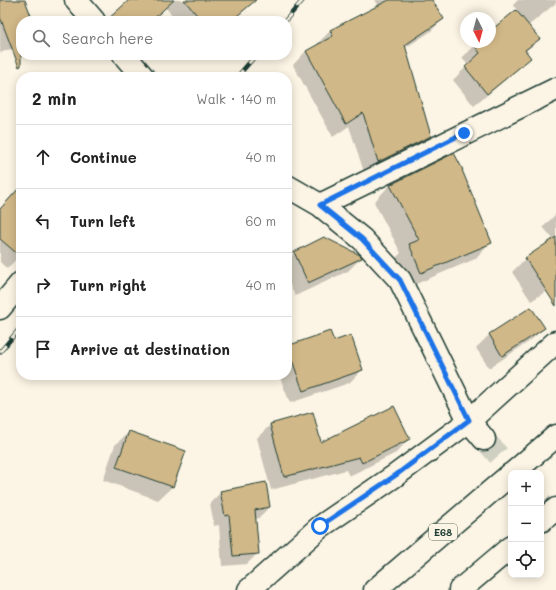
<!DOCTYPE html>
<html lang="en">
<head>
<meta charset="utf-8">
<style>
  :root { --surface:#fff; --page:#f6f6f6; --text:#222; --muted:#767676; --line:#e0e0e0 }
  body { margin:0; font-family:Mali,sans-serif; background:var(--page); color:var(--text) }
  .controls { position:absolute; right:12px; bottom:12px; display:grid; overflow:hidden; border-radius:8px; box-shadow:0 2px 10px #0003 }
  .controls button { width:36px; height:36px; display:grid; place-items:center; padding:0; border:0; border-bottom:1px solid var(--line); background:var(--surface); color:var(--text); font:20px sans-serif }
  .compass { position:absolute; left:460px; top:12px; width:36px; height:36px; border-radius:50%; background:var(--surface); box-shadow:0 2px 10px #0003; rotate:174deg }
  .stop { position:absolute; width:12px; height:12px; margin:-9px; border:3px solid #1a73e8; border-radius:50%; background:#fff }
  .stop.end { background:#1a73e8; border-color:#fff; box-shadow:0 1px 4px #0008 }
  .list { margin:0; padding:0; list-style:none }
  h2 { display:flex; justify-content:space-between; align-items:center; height:52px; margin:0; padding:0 16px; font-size:17px }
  h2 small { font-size:13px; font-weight:400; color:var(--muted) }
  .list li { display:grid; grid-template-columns:26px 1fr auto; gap:12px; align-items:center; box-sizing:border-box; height:64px; padding:0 16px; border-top:1px solid var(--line) }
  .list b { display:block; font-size:15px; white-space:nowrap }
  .list em { font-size:13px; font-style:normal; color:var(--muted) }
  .icon { flex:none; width:22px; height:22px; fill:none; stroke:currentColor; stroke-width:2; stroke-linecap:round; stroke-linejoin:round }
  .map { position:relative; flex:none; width:556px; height:590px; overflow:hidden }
  .search { position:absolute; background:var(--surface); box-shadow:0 2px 10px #0003; left:16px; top:16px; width:276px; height:44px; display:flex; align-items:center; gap:10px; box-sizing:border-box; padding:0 14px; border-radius:16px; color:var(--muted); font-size:15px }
  .panel { position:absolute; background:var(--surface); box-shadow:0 2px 10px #0003; left:16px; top:72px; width:276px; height:308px; border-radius:16px }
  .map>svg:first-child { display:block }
</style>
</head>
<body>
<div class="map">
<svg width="556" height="590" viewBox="0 0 556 590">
  <rect width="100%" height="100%" fill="#fcf5e5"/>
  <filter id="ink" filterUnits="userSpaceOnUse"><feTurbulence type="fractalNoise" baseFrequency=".025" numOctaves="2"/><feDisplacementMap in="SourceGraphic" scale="8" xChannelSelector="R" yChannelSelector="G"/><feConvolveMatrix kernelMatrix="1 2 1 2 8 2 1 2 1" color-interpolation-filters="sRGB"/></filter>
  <g filter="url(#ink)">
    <path fill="#0003" d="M10 0H24L32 21H21V45L0 53V4Z
      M130 0H255L232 21H177L166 8 151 21H108Z
      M375 0H431L443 19 430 32 405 48 430 136 416 150 365 175 349 126 333 137 293 65 306 51 318 45 317 44 330 31 379 6Z
      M518 0H556V3L528 26 538 39 525 52 530 58 517 70 474 106 453 80 468 65 462 58 478 42H490V33L517 10 513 5Z
      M21 185V254L7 269 0 262V209Z
      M390 185 491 242 475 259 404 289 393 261 401 253 374 202Z
      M556 214V285L531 301 512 272 525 259 554 240 543 227Z
      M324 238 361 258 348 271 295 296 287 279V260L294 253Z
      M531 308 544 328 530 341 489 368 476 348 489 335Z
      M333 342 362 370 349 383 290 403 279 375H287V348Z
      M270 425 320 444 409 439 396 453 349 476 346 470 271 490 257 438Z
      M129 432 184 451 172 487 158 500 103 480 115 445Z
      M221 492 269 507 259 518 255 519 258 553 247 564 222 566 219 525 214 526 210 503Z"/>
    <path fill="#d1b888" stroke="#1f3d34" d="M0 0H25L33 21H21V66L19 67 0 17Z
      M129 0H174L151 21H106Z
      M184 0H256L231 21H202Z
      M389 0H432L444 19 405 45 431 136 378 162 363 113 346 124 306 51 333 36 330 30Z
      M516 10 540 39 525 50 531 58 487 94 465 67 480 53 474 45 477 42H490V31Z
      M454 153 463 170H462L492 243 421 273 409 244 419 240 390 185Z
      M21 186V257L0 239V209Z
      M324 237 360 255 362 258 308 283 294 252Z
      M556 237V306L525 258Z
      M531 307 545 328 502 356 489 334Z
      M330 331 334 341 351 335 363 370 303 391 287 346Z
      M394 406 410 439 362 463 359 457 284 477 270 424 313 412 321 442Z
      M129 431 186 451 173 487 116 467Z
      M266 482 270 507 255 510 259 554 233 556 229 515 225 516 220 491Z"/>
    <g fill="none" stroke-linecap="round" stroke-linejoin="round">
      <path stroke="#d0d0c2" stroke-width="22" stroke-dasharray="22 11" stroke-linecap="butt" d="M484 439 514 473
        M541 503 556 520"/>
      <defs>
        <path id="minor" d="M76 0 94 21
          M124 55 143 77
          M287 186 320 205 362 239 400 280 469 421 484 439
          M320 205 556 89
          M0 308 21 283
          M249 590 320 527 396 475 469 421 556 342"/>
        <path id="highway" d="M513 473 556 436
          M541 521 556 509
          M375 590 511 474
          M460 590 511 547"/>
      </defs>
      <use href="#minor" stroke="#1f3d34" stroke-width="25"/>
      <use href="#highway" stroke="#1f3d34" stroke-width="25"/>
      <use href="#minor" stroke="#fcf5e5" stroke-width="22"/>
      <use href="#highway" stroke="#fcf5e5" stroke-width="22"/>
      <defs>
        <path id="rail" d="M285 21 303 0
          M237 77 256 55
          M0 352 21 327"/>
      </defs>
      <use href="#rail" stroke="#1f3d34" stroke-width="4.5"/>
      <use href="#rail" stroke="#fcf5e5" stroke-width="3" stroke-dasharray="9" stroke-linecap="butt"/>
    </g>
  </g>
  <g fill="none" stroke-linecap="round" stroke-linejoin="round" filter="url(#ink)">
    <path stroke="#1a73e8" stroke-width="5" d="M320 526 396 475 469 420 400 280 362 239 320 205 464 133"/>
  </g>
  <g text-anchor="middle" stroke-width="4" stroke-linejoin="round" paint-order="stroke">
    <rect fill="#fcf5e5" stroke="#617469" stroke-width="1" x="429" y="524" width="28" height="16" rx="3"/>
    <g font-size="10" font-weight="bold" fill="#1f3d34">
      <text x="443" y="536">E68</text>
    </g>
  </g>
</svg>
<div class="controls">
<button>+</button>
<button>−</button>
<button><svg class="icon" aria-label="locate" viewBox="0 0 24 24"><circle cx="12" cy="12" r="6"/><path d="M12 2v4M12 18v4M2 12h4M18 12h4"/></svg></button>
</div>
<svg class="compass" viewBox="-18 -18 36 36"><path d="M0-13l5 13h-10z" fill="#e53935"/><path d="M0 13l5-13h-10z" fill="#767676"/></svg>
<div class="stop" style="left:320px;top:526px"></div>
<div class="stop end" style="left:464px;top:133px"></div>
<div class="search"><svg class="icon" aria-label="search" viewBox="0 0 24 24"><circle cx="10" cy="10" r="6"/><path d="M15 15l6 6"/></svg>Search here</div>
<section class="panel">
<h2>2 min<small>Walk · 140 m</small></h2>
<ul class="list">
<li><svg class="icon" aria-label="ahead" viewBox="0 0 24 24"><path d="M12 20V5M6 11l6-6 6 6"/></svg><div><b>Continue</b></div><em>40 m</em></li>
<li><svg class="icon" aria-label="left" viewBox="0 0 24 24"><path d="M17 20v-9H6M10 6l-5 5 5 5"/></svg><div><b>Turn left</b></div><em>60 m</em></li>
<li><svg class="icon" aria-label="right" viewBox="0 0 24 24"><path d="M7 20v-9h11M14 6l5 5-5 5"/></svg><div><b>Turn right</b></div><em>40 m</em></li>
<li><svg class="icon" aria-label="arrive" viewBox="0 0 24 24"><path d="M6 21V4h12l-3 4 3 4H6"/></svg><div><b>Arrive at destination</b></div></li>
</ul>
</section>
</div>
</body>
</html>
